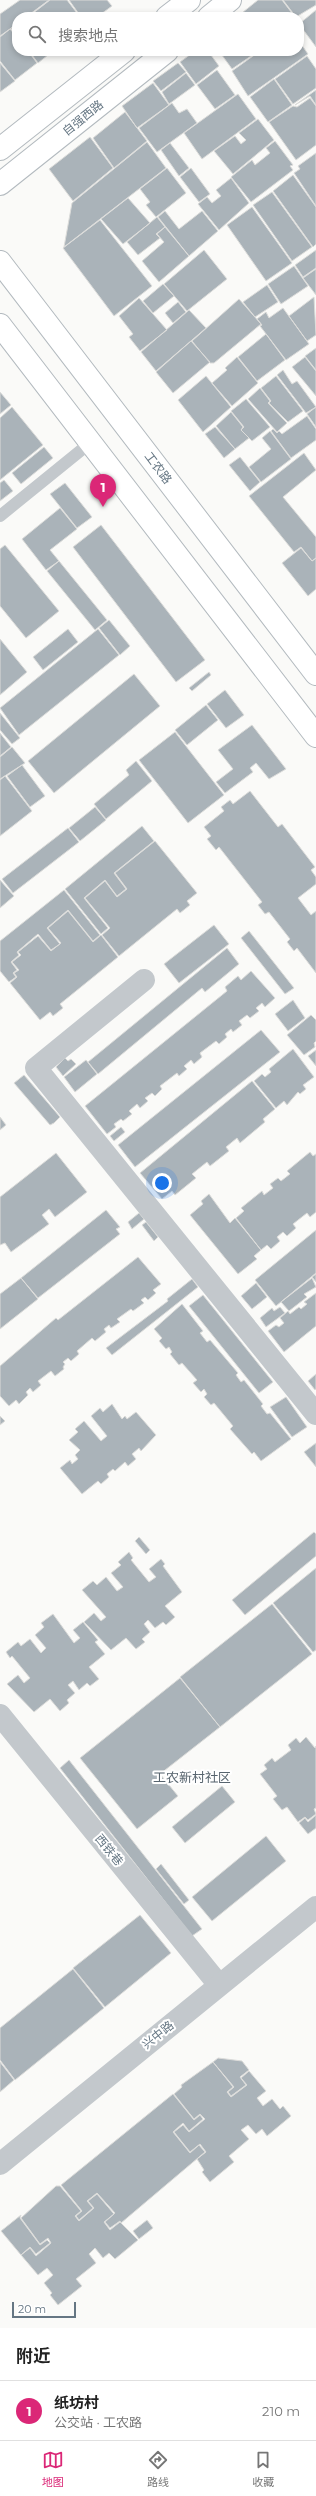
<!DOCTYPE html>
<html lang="zh">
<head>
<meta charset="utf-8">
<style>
  :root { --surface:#fff; --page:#f6f6f6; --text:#222; --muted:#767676; --line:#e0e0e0; --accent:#db2777 }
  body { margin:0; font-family:Montserrat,"Noto Sans SC",sans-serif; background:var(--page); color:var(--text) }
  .scale { position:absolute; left:12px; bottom:10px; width:64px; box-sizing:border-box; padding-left:4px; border:2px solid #657683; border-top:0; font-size:11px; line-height:14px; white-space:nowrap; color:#657683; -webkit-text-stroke:3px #fff; paint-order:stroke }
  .you { position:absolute; left:162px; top:1183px; width:14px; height:14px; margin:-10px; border:3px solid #fff; border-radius:50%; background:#1a73e8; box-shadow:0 0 0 6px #1a73e833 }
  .badge { display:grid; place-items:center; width:26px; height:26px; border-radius:50%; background:var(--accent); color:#fff; font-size:13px; font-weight:700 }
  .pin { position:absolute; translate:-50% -33px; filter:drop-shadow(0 1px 2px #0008) }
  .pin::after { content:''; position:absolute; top:21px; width:14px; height:12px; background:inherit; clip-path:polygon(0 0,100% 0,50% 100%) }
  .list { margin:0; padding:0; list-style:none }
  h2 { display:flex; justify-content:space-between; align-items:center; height:52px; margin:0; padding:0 16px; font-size:17px }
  h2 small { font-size:13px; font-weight:400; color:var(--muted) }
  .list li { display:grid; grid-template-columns:26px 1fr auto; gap:12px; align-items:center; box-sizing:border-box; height:60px; padding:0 16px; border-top:1px solid var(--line) }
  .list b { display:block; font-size:15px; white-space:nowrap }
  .list p { margin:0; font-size:13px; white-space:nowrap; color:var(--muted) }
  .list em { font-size:13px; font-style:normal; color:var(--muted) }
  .icon { flex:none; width:22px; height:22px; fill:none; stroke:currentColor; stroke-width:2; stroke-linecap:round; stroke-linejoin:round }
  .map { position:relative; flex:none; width:316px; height:2328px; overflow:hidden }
  .search { position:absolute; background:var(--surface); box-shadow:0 2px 6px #0003; left:12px; right:12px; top:12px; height:44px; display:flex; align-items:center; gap:10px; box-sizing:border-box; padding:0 14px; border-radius:16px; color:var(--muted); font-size:15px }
  .sheet { height:112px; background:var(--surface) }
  nav { display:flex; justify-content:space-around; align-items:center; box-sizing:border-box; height:56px; border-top:1px solid var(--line); background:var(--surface); font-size:11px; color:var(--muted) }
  nav a { display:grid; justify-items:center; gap:2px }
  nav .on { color:var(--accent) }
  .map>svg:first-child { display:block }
</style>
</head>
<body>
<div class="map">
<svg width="316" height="2328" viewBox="0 0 316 2328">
  <rect width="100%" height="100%" fill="#fafaf8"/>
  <path fill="#aab3b9" stroke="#dcdcda" d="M20 0H49L26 17H17V24L0 36V14Z
    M50 0H67L80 17H35L32 14Z
    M69 0H107L112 6 97 17H81Z
    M258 0H282L295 17H237Z
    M283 0H316V5L296 17Z
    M316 10V47L299 24Z
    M17 24V36L11 28Z
    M10 29 17 37V51H28L37 63 15 80 0 61V37Z
    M299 41 308 54 248 96 232 71 260 51H299Z
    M29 51H53L38 63Z
    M195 51H208L219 66 196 84 180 62Z
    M219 51H252L254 54 232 69Z
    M307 56 316 69V88L293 104 275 79Z
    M0 63 15 81 0 92Z
    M178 63 186 72 161 91 153 81Z
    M217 70 235 95 215 109 197 85Z
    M186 73 195 85 169 104 162 92Z
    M274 79 292 105 268 122 250 97Z
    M153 83 169 105 137 128 122 106Z
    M316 90V105L310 96 295 105Z
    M238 94 256 119 202 159 184 133Z
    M310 98 316 106V145L296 160 269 122 293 106 297 107Z
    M172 103 179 113 187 109 197 123 157 152 139 128Z
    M125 112 147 141 114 168 93 138Z
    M258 119 274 140 233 174 214 151 235 136 241 144 246 140 239 133Z
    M90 137 113 168 73 201 49 169Z
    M275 141 293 165 290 166 293 170 251 202 231 177 252 160 255 165 270 153 266 148Z
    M147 142 166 168 64 247 72 203Z
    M170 143 189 168 179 176 161 150Z
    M316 153V206L294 173 300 169 298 166Z
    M167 168 186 193 156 217 146 205 150 202 140 189Z
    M191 168 210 194 199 202 180 177Z
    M293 175 316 207V244L313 247 273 191Z
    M231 178 249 203 219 230 198 204 207 197 212 203 221 196 216 190Z
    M272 192 312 247 292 261 253 205Z
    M128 198 150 223 123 244 101 219Z
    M252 207 292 263 266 281 227 225Z
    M165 211 179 229 202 211 218 231 189 256 158 217Z
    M157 217 165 227 156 234 160 238 138 255 127 242Z
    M100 220 152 286 114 316 63 248Z
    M165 227 189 256 159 282 142 261 164 242 157 234Z
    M204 250 227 279 187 311 164 284Z
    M316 250V268L303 277 295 265Z
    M294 266 308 286 281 304 268 284Z
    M316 269V295L303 278Z
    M163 284 174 296 153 313 143 301Z
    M267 285 278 302 255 317 243 302Z
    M314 297 316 335 307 341 289 316Z
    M139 298 167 330 140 351 129 337 133 334 119 316Z
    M239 299 261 324 214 363H210L192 341Z
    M178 302 186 312 173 323 165 313Z
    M283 308 309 344 286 360 260 326 262 325 257 319 266 312 269 318Z
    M189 310 206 328 156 371 141 352Z
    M266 334 285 360 257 381 238 357Z
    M191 341 210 362 173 393 156 372Z
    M316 348V370L305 356Z
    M237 357 258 383 232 406 212 383 227 370 225 368Z
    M305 357 316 371V396L292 367Z
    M283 370 292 384 297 381 316 407 306 413 277 375Z
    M206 376 231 407 203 432 178 400Z
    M276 376 303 411 288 422 269 403 271 401 261 388Z
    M260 388 270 401 268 403 287 423 277 432 248 399Z
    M0 392 11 405 0 414Z
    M246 399 270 427 252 441 241 430 244 427 231 411Z
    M12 407 43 445 0 480V418Z
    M316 407V427L307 414Z
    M231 412 243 427 241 430 249 438 235 449 216 426Z
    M307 416 316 429V440L291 458 271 431 273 429 277 433 279 431 282 434Z
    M215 427 235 449 224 458 205 434Z
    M270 431 291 459 261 482 249 467 271 449 262 438Z
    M44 447 53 458 21 484 12 473Z
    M304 453 316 470 283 497 316 537V558L312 561 301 547 294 552 249 496Z
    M240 457 260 482 250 491 229 465Z
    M4 480 13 491 0 501V483Z
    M65 483 92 517 77 528 50 494Z
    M60 508 77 529 50 550 59 561 46 570 22 539Z
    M101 525 205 660 176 682 73 547Z
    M5 545 59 611 26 638 0 606V549Z
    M301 548 312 561 316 558V589L308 596 282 563Z
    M59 561 107 620 95 630 47 571Z
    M109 620 130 646 120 655 99 628Z
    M68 629 78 642 43 670 33 657Z
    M98 629 119 655 19 735 0 708Z
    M0 639 27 672 0 695Z
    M209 672 211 675 192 691 189 688Z
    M134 674 160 706 54 793 28 761Z
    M225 690 244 715 226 728 207 704Z
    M206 705 218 720 187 745 175 730Z
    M0 713 20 738 12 744 0 730Z
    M252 725 286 769 269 779 256 763 250 768 253 772 225 793 216 782 233 769 218 750Z
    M175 732 224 795 188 823 139 760Z
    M0 733 11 747 0 756Z
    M12 747 25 763 0 779V757Z
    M136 761 152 781 106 819 94 804 129 775 126 770Z
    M22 765 45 796 30 807 7 776Z
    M5 776 32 811 0 836V780Z
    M250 791 278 827 282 824 315 867 311 870 316 877V884L298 898 311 915 316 911V973L297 948 294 951 287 942 290 939 269 912 265 914 258 905 262 902 219 847 216 850 207 839 211 836 204 827 224 811 221 807 230 800 233 804Z
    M95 807 106 820 80 841 69 828Z
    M142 826 154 841 114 873 126 889 117 896 105 880 84 898 108 928 101 934 65 889Z
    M68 828 79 842 13 893 2 879Z
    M155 841 197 893 187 901 190 905 180 913 177 909 119 956 102 935 110 928 85 898 105 881 117 897 127 889 115 873Z
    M0 880 14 896 0 908Z
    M64 890 100 935 93 941 68 910 47 928 60 944 51 950 38 934 17 952 19 955 11 962 17 970 13 973 16 977 9 982 0 971V941Z
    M68 911 93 942 101 935 118 957 60 1004 63 1008 53 1016 50 1012 40 1020 10 983 17 977 14 973 19 970 12 962 21 955 18 952 38 936 51 951 61 943 48 928Z
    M214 925 229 944 179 983 164 964Z
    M249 931 294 988 285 994 241 938Z
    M227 948 239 964 205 992 202 988 98 1074 88 1062Z
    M251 971 275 998 265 1007 262 1003 256 1008 259 1011 250 1018 247 1015 239 1021 242 1025 233 1032 231 1029 225 1034 227 1037 219 1044 216 1041 200 1053 202 1057 194 1064 191 1060 184 1066 187 1069 179 1076 177 1073 160 1086 162 1089 155 1096 152 1093 145 1098 148 1101 140 1108 137 1104 129 1111 132 1114 123 1121 121 1119 114 1124 116 1127 107 1134 85 1106 227 991 225 987 238 976 241 980Z
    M293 1000 305 1018 288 1031 275 1014Z
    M311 1015 316 1020V1041L314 1043 315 1047 304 1055 287 1035Z
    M261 1030 280 1052 135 1167 118 1145Z
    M293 1049 314 1077 303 1085 306 1089 300 1094 298 1092 287 1105 284 1101 276 1108 254 1081 262 1074 265 1077 271 1072 269 1069Z
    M316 1050V1066L308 1056Z
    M65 1058 68 1061 71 1059 76 1064 63 1076 56 1067Z
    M86 1060 97 1074 75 1092 64 1077Z
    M24 1075 60 1117 54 1123 50 1125 14 1083Z
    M252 1081 275 1109 263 1119 265 1122 240 1143 237 1138 226 1147 229 1151 210 1166 207 1162 192 1174 196 1178 175 1195 172 1191 162 1199 140 1173Z
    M0 1117 6 1125 0 1130Z
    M121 1127 125 1132 114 1141 110 1136Z
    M310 1152 313 1156 316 1154V1212L310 1217 307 1213 293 1224 296 1228 287 1236 283 1232 277 1237 280 1241 271 1249 267 1245 261 1250 236 1218 244 1211 241 1208 262 1191 264 1195 273 1188 270 1184 278 1178 281 1181 290 1174 287 1171Z
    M56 1153 87 1192 55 1217 49 1209 42 1215 49 1224 11 1252 5 1243 0 1245V1197Z
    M209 1194 230 1223 235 1218 261 1250 254 1256 257 1259 238 1274 190 1215 203 1204 201 1201Z
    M106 1210 120 1227 116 1229 120 1234 38 1298 21 1278Z
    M139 1213 144 1219 132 1229 128 1222Z
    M146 1222 158 1237 154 1241 142 1225Z
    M316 1230V1273L276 1306 255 1280Z
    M138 1257 161 1284 153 1290 156 1293 148 1300 145 1297 141 1300 144 1303 133 1311 131 1309 117 1319 120 1322 111 1328 109 1325 104 1329 106 1332 95 1341 92 1338 77 1351 79 1354 71 1361 68 1358 63 1362 65 1364 63 1367 64 1369 55 1376 51 1371 38 1381 41 1385 33 1392 30 1388 26 1392 28 1395 19 1404 16 1400 9 1406 0 1396V1366L56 1318 58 1320Z
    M316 1274V1282L312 1277Z
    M21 1278 38 1299 0 1329V1294Z
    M312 1278 316 1287 304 1294 307 1297 289 1311 281 1302Z
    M192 1279 198 1287 112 1355 106 1348 168 1301 167 1299Z
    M256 1283 267 1297 252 1309 241 1296Z
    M316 1293V1326L284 1352 268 1331 276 1325 279 1327 284 1323 280 1318 288 1311 290 1314 299 1307 301 1309 307 1304 304 1302Z
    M203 1295 273 1382 259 1393 189 1306Z
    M182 1304 203 1331 200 1333 207 1342 210 1340 238 1373 236 1375 241 1382 244 1380 263 1404 261 1406 267 1414 270 1413 291 1439 261 1461 254 1452 252 1454 230 1429 233 1426 214 1403 211 1405 204 1397 207 1394 204 1389 201 1392 193 1383 197 1380 182 1363 179 1365 170 1354 172 1352 169 1347 166 1349 159 1341 162 1338 154 1329Z
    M280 1307 285 1313 266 1327 260 1318 272 1308 274 1311Z
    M316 1374V1389L315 1390 308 1381Z
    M286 1397 307 1427 292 1437 270 1407Z
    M112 1404 122 1419 125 1416 127 1419 136 1412 156 1435 141 1451 139 1448 132 1454 136 1459 128 1466 125 1462 115 1471 113 1469 107 1474 109 1477 101 1484 98 1481 82 1494 60 1468 70 1460 72 1464 78 1459 75 1455 80 1450 69 1440 78 1432 75 1429 84 1421 101 1441 107 1436 91 1416 100 1408 103 1412Z
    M0 1416 5 1421 0 1425Z
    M316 1443V1467L304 1452Z
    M314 1532 316 1534V1556L245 1615 232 1600Z
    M139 1537 150 1550 146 1554 135 1541Z
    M129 1552 133 1558 131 1560 149 1582 156 1577 149 1569 161 1559 165 1564 163 1566 182 1592 165 1606 175 1617 166 1625 163 1622 155 1628 148 1620 144 1624 150 1632 142 1639 145 1642 136 1649 126 1638 111 1650 84 1622 94 1613 101 1621 106 1617 82 1590 93 1581 97 1585 106 1577 117 1591 123 1587 111 1573 121 1565 118 1562Z
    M316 1568V1650L313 1652 273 1603Z
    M272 1604 312 1654 220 1727 180 1677Z
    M53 1614 74 1643 80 1638 73 1630 83 1622 98 1640 95 1642 105 1654 89 1667 99 1679 90 1686 87 1683 79 1690 73 1681 68 1685 75 1693 67 1700 69 1703 60 1711 50 1699 34 1712 7 1684 18 1675 24 1683 30 1678 12 1656 10 1658 6 1652 18 1642 21 1646 30 1639 41 1653 46 1648 35 1635 44 1627 41 1623Z
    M180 1678 220 1727 160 1774 178 1796 137 1829 80 1758Z
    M306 1737 315 1748 316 1746V1808L314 1809 316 1814 308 1820 305 1817 298 1822 287 1807 282 1810 273 1799 277 1796 260 1774 267 1769 264 1765 272 1758 275 1762 291 1750 288 1745 296 1738 300 1743Z
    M69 1760 202 1929 192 1936 60 1768Z
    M222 1786 235 1802 185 1843 172 1827Z
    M316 1815V1828L308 1834 299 1823 305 1818 308 1822Z
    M266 1836 286 1861 212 1921 192 1897Z
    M161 1864 189 1900 184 1904 156 1869Z
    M140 1915 171 1953 105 2007 73 1968Z
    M73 1969 104 2008 15 2080 0 2060V2028Z
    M218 2058 242 2061 249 2070 240 2077 246 2085 231 2096 228 2092 234 2087 213 2062Z
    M0 2062 14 2080 0 2092Z
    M213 2062 233 2087 227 2092 231 2097 247 2085 241 2078 249 2071 266 2091 257 2098 263 2106 272 2099 280 2109 283 2106 291 2116 267 2136 262 2129 256 2134 248 2125 241 2130 249 2139 229 2156 234 2162 210 2182 202 2172 204 2170 197 2159 206 2152 200 2144 190 2152 174 2132 183 2125 189 2132 205 2119 200 2114 194 2119 174 2094 182 2087 181 2085Z
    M173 2094 194 2120 200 2115 203 2119 189 2131 183 2123 173 2132 190 2153 199 2145 205 2152 121 2223 120 2221 110 2228 105 2222 115 2213 97 2193 87 2201 93 2208 79 2220 76 2216 82 2211 61 2185Z
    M56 2186H60L81 2211 75 2216 79 2221 94 2208 88 2201 97 2194 114 2214 104 2222 110 2230 120 2222 138 2240 115 2259 109 2253 103 2258 95 2248 89 2254 96 2263 76 2279 82 2286 58 2305 50 2295 52 2293 44 2283 53 2275 47 2268 38 2275 21 2255 30 2248 36 2256 51 2243 48 2238 40 2244 21 2218Z
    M21 2215 20 2218 40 2245 47 2240 50 2243 36 2254 30 2247 21 2255 1 2231Z
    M147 2220 153 2228 139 2239 133 2231Z"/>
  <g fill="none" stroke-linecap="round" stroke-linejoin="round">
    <defs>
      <path id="secondary" d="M167 17 189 0
        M209 17 230 0
        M0 149 124 51
        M0 184 167 51
        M0 262 316 674
        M0 325 316 736"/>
    </defs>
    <use href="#secondary" stroke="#b3babf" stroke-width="24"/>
    <path stroke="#c3c8cc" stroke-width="12" d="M0 516 90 443"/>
    <path stroke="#c3c8cc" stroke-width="22" d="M144 980 36 1068 316 1414
      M0 1715 219 1985"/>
    <path stroke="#c3c8cc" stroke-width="22" d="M0 2164 316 1907"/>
    <use href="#secondary" stroke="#fff" stroke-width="22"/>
  </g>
  <g text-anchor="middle" stroke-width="4" stroke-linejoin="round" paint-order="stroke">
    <g font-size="12" fill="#657683" stroke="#fff">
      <text transform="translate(83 118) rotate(-39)" y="4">自强西路</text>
      <text transform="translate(158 468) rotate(53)" y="4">工农路</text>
      <text transform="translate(109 1850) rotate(51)" y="4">西铁巷</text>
      <text transform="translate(158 2035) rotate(-39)" y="4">兴中路</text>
    </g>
    <g font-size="13" fill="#57646e" stroke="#fff">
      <text x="192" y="1782">工农新村社区</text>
    </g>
  </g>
</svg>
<div class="scale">20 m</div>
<div class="you"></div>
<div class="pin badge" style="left:103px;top:507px">1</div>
<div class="search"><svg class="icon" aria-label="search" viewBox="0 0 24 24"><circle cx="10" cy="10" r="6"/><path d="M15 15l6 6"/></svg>搜索地点</div>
</div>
<section class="sheet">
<h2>附近<small></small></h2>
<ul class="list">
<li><span class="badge">1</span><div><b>纸坊村</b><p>公交站 · 工农路</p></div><em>210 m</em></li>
</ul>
</section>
<nav>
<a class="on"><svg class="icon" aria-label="map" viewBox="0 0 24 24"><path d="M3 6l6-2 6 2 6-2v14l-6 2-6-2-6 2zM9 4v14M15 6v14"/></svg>地图</a>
<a><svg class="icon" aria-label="directions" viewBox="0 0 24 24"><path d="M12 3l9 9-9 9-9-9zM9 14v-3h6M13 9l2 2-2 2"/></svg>路线</a>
<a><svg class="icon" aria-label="saved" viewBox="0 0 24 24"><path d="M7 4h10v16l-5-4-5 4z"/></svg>收藏</a>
</nav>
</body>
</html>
